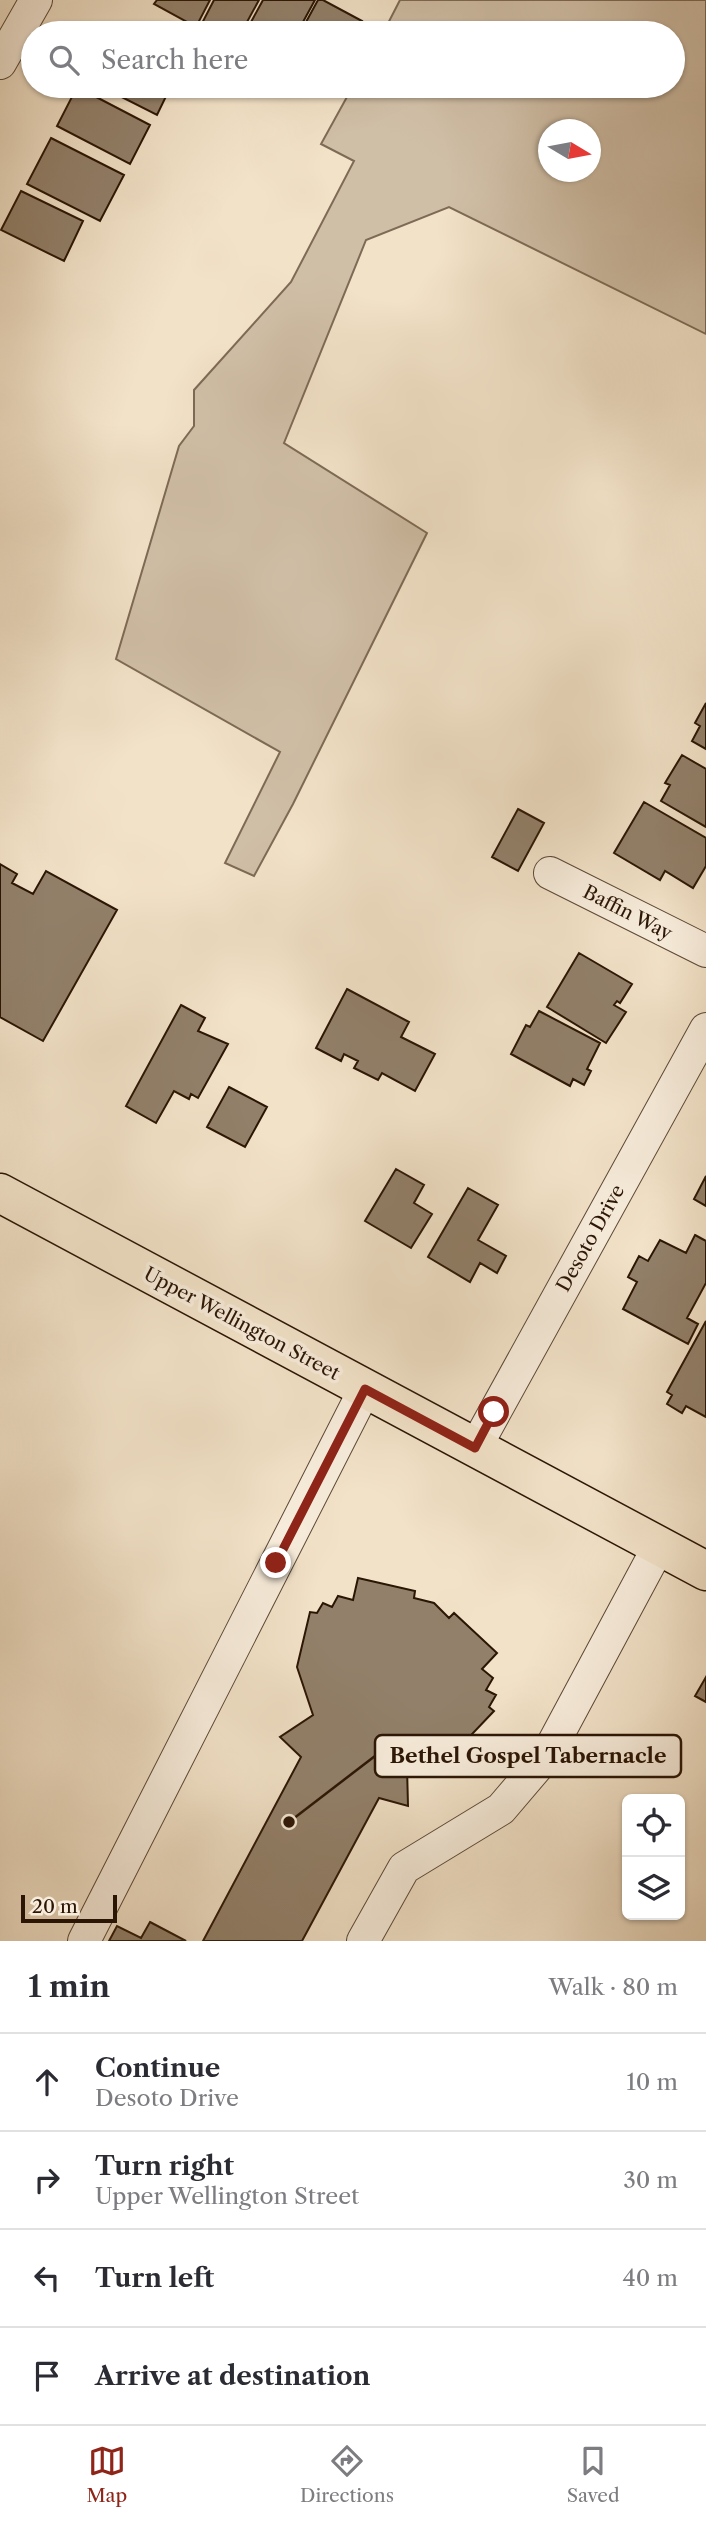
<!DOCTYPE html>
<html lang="en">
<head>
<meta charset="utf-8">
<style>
  :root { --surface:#fff; --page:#f7f7f7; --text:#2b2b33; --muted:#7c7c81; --line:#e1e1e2; --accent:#8f2418 }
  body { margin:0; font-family:"Libre Caslon Text",serif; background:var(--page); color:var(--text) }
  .controls { position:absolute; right:21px; bottom:21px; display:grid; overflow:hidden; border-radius:10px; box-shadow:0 2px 5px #0004 }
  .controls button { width:63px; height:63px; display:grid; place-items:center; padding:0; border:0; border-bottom:2px solid var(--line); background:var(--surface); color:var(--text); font:35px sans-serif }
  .compass { position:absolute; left:538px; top:119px; width:63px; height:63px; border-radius:50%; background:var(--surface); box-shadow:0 2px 5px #0004; rotate:100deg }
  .scale { position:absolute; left:21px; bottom:18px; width:96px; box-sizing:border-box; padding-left:7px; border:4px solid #2b1505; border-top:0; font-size:19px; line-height:24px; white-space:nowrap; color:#2b1505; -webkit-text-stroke:5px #f7ecdb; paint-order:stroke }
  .stop { position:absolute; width:21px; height:21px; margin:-16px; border:5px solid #8f2418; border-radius:50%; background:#fff }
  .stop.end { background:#8f2418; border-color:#fff; box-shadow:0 2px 7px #0008 }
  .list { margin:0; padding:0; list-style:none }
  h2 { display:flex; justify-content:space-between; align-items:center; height:91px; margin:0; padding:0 28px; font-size:30px }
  h2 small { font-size:23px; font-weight:400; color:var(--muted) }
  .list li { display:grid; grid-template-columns:46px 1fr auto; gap:21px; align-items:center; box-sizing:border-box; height:98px; padding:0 28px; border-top:2px solid var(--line) }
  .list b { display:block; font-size:26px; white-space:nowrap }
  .list p { margin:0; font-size:23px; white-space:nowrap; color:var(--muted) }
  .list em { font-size:23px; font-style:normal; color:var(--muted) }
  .icon { flex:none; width:38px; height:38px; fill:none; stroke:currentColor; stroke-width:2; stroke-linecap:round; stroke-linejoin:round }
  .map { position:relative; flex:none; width:706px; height:1941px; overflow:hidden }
  .search { position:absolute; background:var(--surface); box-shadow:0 2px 5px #0004; left:21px; right:21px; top:21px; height:77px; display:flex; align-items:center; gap:18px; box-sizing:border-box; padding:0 24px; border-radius:38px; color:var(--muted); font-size:26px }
  .sheet { height:483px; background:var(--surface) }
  nav { display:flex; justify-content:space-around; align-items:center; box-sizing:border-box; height:98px; border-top:2px solid var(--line); background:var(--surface); font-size:19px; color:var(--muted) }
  nav a { display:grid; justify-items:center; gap:4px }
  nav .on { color:var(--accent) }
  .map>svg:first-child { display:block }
</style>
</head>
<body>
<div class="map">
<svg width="706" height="1941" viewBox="0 0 706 1941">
  <rect width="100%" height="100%" fill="#f2e2c8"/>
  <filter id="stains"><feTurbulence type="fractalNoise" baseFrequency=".00286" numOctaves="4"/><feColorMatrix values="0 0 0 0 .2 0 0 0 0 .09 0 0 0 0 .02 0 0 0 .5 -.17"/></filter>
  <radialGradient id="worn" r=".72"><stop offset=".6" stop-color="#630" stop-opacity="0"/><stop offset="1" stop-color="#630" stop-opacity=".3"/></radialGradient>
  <path fill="#d0bfa7" stroke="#7e6a56" stroke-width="2" fill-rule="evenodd" d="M400 0H706V334L449 207 366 240 284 443 427 533 293 804 254 876 225 863 280 752 116 659 179 446 194 426V390L291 282 354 161 321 144 353 86H673V33H383ZM548 130H590V172H548Z"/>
  <path fill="#92806a" stroke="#2b1505" stroke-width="2" d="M157 0H210L196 27 154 4Z
    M214 0H259L241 33H207L199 29Z
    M263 0H315L297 33H245Z
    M318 0H323L362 21 355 33H300Z
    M100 86H171L157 115Z
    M306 86H327L322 94Z
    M77 87 150 125 130 164 57 126Z
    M51 138 124 175 100 221 27 184Z
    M21 191 83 221 64 261 1 230Z
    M706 703V749L692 741 700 726 695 723Z
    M682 755 706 769V827L661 801 670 785 665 783Z
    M644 802 706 838V866L693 888 665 871 660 880 614 853Z
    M518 809 544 823 518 871 492 857Z
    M0 864 17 874 12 883 33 894 46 871 117 910 43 1041 0 1017Z
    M579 953 632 984 620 1003 617 1001 614 1005 626 1012 606 1043 547 1007Z
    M347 989 409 1022 401 1037 435 1054 415 1091 382 1073 378 1080 354 1068 358 1061 344 1054 341 1061 316 1048Z
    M181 1005 205 1018 198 1031 228 1044 198 1098 191 1094 189 1099 174 1091 156 1123 126 1106Z
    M539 1011 600 1043 587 1069 591 1071 584 1085 573 1079 570 1086 511 1054 526 1025 530 1027Z
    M229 1087 267 1107 245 1147 207 1127Z
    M396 1169 424 1185 414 1203 432 1214 411 1248 365 1221Z
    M706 1176V1206L694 1199Z
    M468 1188 498 1205 478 1240 506 1256 497 1273 480 1263 470 1282 428 1257Z
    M695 1235 706 1241V1283L687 1318 698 1324 688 1344 623 1309 637 1282 628 1277 639 1256 648 1261 660 1240 686 1253Z
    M706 1321V1417L686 1406 682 1413 667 1404 672 1395 667 1392Z
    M358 1578 415 1591 414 1598 434 1603 449 1618 454 1613 497 1653 482 1669 493 1678 486 1690 496 1695 489 1707 494 1711 456 1751 407 1767 408 1806 379 1798 302 1941H203L301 1757 280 1737 313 1715 297 1667 310 1612 317 1613 323 1603 332 1607 338 1596 353 1600Z
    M706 1677V1702L695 1696Z
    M150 1922 186 1941H109L117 1926 141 1938Z"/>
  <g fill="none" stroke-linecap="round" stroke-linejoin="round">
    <defs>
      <path id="minor" d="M0 63 36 0
        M550 873 706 951
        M475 1448 706 1029
        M84 1941 365 1389
        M363 1941 404 1868 501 1809 547 1755 659 1546"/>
      <path id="major" d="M0 1193 706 1571"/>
    </defs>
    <use href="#minor" stroke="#5d4836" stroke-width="34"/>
    <use href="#major" stroke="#2b1505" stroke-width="41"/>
    <use href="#minor" stroke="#f7ecdb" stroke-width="32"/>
    <use href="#major" stroke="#f2e2c8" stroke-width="38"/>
  </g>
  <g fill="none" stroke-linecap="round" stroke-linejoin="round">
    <path stroke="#8f2418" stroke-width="9" d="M276 1563 365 1389 475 1448 494 1412"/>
  </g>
  <g text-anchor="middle" stroke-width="7" stroke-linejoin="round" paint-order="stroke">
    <g font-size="19" fill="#2b1505" stroke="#f7ecdb">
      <text transform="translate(628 912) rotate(27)" y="7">Baffin Way</text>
      <text transform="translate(590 1238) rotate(-61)" y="7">Desoto Drive</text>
      <text transform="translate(242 1323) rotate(28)" y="7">Upper Wellington Street</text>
    </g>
  </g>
  <path fill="none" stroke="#2b1505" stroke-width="2.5" d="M289 1822L375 1756"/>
  <circle fill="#2b1505" stroke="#f7ecdb" stroke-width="2.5" cx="289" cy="1822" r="7"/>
  <rect fill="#f7ecdb" stroke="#2b1505" stroke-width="2.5" x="375" y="1735" width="306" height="42" rx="7"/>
  <g font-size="21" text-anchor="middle" font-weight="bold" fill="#2b1505">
    <text x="528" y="1763">Bethel Gospel Tabernacle</text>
  </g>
  <rect width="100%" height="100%" filter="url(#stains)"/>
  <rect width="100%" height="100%" fill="url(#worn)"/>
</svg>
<div class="controls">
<button><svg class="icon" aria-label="locate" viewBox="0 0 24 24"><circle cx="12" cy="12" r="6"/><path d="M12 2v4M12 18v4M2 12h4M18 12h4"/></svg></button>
<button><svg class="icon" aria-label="layers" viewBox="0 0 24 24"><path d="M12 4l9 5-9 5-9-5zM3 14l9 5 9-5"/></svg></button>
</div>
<svg class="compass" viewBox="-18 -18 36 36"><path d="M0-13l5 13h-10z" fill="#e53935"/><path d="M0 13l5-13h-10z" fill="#7c7c81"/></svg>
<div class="scale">20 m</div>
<div class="stop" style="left:494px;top:1412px"></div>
<div class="stop end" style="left:276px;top:1563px"></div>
<div class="search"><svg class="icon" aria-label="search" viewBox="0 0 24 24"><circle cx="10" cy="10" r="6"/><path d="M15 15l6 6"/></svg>Search here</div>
</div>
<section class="sheet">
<h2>1 min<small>Walk · 80 m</small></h2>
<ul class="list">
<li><svg class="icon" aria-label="ahead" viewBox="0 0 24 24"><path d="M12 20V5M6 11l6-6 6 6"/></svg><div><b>Continue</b><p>Desoto Drive</p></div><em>10 m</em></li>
<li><svg class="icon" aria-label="right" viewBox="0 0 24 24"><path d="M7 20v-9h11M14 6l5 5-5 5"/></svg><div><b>Turn right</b><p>Upper Wellington Street</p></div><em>30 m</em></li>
<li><svg class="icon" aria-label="left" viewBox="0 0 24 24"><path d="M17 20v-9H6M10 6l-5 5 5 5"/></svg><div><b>Turn left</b></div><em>40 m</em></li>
<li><svg class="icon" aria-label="arrive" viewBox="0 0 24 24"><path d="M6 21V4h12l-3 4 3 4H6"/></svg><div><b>Arrive at destination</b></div></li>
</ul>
</section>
<nav>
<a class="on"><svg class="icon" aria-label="map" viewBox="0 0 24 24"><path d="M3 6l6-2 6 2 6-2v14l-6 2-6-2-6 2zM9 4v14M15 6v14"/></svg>Map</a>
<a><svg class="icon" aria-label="directions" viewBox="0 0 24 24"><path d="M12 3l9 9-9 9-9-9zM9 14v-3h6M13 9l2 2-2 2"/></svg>Directions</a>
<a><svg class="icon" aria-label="saved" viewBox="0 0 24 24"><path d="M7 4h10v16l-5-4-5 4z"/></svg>Saved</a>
</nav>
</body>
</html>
